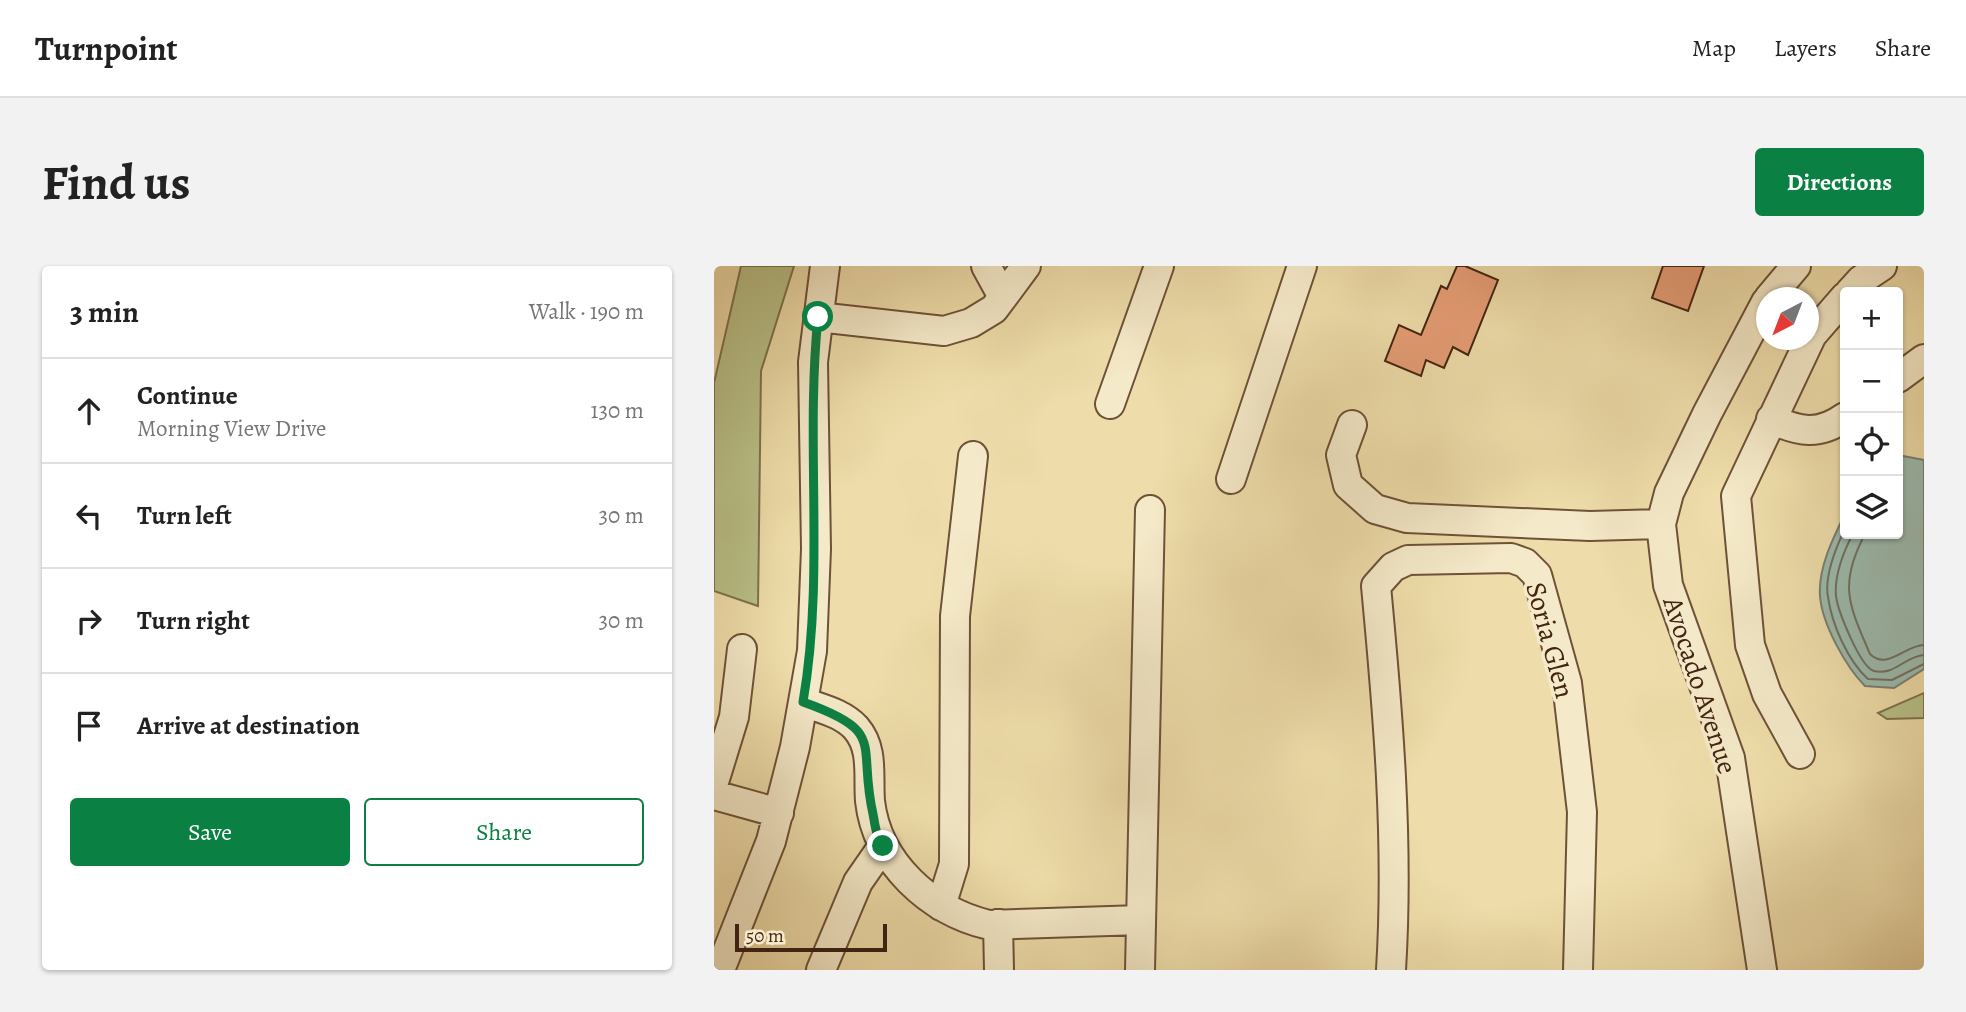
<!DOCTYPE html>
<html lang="en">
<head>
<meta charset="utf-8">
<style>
  :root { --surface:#fff; --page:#f2f2f2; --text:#222; --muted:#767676; --line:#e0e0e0; --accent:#0b8043 }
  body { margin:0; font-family:Alegreya,serif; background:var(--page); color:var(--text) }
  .controls { position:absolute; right:21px; top:21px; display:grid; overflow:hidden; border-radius:7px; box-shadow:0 2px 5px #0004 }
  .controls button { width:63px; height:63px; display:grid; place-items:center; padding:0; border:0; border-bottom:2px solid var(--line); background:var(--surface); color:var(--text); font:35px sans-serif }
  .compass { position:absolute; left:1042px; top:21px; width:63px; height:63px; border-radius:50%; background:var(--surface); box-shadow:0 2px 5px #0004; rotate:222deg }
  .scale { position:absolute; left:21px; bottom:18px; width:152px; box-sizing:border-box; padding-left:7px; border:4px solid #432312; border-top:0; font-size:19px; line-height:24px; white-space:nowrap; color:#432312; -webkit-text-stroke:5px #f4e9c8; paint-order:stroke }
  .stop { position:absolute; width:21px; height:21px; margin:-16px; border:5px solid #0b8043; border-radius:50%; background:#fff }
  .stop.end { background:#0b8043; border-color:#fff; box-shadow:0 2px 7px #0008 }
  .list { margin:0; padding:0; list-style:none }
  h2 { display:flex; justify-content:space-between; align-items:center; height:91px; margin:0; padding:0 28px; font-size:30px }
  h2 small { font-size:23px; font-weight:400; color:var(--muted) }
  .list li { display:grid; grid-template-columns:46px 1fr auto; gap:21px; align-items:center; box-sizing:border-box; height:105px; padding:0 28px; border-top:2px solid var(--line) }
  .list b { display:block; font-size:26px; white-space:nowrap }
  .list p { margin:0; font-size:23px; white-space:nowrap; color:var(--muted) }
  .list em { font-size:23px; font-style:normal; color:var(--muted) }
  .actions { display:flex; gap:14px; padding:21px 28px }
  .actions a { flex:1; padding:16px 0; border:2px solid var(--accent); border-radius:7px; text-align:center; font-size:24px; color:var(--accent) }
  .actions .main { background:var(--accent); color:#fff }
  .icon { flex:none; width:38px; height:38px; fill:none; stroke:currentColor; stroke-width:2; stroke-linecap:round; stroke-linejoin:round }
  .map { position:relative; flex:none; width:1210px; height:704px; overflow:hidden; border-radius:7px }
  header { display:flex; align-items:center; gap:42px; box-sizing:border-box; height:98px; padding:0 35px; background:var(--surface); border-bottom:2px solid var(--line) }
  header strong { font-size:33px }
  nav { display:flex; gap:38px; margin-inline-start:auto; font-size:24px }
  .intro { display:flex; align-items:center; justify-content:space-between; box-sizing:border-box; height:168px; padding:0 42px }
  h1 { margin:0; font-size:49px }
  .button { padding:18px 32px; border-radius:7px; background:var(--accent); color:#fff; font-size:24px; font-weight:700 }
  main { display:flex; gap:42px; padding:0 42px }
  aside { flex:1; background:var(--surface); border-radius:7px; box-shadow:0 2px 5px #0004 }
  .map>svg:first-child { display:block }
</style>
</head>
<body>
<header>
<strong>Turnpoint</strong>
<nav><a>Map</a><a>Layers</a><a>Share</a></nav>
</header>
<div class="intro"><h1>Find us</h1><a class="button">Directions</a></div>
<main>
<aside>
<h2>3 min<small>Walk · 190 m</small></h2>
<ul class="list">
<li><svg class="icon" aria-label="ahead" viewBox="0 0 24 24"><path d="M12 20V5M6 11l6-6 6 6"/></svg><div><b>Continue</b><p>Morning View Drive</p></div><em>130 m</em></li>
<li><svg class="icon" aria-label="left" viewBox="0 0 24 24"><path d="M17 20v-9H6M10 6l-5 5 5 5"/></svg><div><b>Turn left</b></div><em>30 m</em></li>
<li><svg class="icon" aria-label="right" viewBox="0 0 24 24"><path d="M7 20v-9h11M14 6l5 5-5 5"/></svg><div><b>Turn right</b></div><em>30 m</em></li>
<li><svg class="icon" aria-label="arrive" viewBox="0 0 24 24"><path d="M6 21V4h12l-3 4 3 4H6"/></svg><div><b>Arrive at destination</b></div></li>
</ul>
<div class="actions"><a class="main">Save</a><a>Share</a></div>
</aside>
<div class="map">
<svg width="1210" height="704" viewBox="0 0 1210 704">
  <rect width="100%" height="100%" fill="#eda"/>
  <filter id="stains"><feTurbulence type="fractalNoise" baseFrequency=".00286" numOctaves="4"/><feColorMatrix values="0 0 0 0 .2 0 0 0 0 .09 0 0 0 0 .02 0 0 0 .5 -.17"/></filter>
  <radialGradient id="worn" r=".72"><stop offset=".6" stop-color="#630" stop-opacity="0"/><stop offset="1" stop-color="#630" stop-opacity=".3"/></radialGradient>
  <path fill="#b9c088" stroke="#7e724d" stroke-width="2" d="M27 0H80L47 105 44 340 0 325V117Z
    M1210 427V452L1173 453 1164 447Z"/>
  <path fill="#9bbbaf" stroke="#787e70" stroke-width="2" d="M1184 189 1210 194V403L1180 422 1151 420C1132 401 1108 358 1106 330 1104 302 1119 272 1131 248V268H1184Z"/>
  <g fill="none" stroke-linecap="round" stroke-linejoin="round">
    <path stroke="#6f6f60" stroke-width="2" d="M1131 263C1122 281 1110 311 1114 331 1118 359 1134 395 1154 413L1178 414 1210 398
      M1139 268C1130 284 1120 310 1122 330 1124 345 1146 401 1160 405 1181 410 1191 390 1210 389
      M1151 268C1124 319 1135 339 1156 388 1173 405 1191 379 1210 379"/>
  </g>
  <path fill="#e69d75" stroke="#432312" stroke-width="2" d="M743 0H751L784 14 754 89 739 81 730 102 712 94 707 110 671 95 685 59 707 69 727 20 733 23Z
    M949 0H990L974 45 938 32Z"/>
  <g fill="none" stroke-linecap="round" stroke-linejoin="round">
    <defs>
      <path id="minor" d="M272 0 289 31
        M1136 26 1147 14 1168 0
        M1055 32 1082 0
        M104 51 230 65 257 57 280 43 312 0
        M1184 112 1210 93
        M396 138 445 0
        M1057 153C1085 166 1105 170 1131 151
        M638 159 627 189 634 219 661 243 693 252 876 260 947 258
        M517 213 588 0
        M89 436C108 443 128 447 142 462 160 483 154 509 156 535 163 597 216 645 275 659L427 654
        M1086 488 1053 428 1036 379 1022 230 1098 69 1131 31
        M0 516 20 451 28 383
        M0 529 65 547
        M227 640 240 598 241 350 259 190
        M284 658 285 704
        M6 704 57 575 81 481 98 385 102 283 99 96 111 0
        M107 704 144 616 169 580
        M426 704 436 244
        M677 704C685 576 674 447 662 320L679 301 694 294 797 292 811 297 823 309 853 417 868 546 864 704
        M1048 704 1016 492 954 319 947 258 955 227 993 148 1052 36"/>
    </defs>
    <use href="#minor" stroke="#6e5238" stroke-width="32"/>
    <use href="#minor" stroke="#f4e9c8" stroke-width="28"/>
  </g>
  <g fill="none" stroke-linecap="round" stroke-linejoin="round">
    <path stroke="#0b8043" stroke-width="9" d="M104 51C91 179 111 308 89 436 174 466 143 477 159 548 161 559 162 570 169 580"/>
  </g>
  <g text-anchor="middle" stroke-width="7" stroke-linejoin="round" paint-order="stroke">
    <g font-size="28" fill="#432312" stroke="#f4e9c8">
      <text transform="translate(837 374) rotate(75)" y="10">Soria Glen</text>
      <text transform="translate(987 419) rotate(72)" y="10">Avocado Avenue</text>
    </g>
  </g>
  <rect width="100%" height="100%" filter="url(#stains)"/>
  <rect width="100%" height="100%" fill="url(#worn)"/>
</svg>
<div class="controls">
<button>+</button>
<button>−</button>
<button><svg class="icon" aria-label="locate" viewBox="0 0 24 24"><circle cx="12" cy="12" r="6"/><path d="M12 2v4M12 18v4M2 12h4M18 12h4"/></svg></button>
<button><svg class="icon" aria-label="layers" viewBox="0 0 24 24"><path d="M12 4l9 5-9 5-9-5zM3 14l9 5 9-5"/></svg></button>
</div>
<svg class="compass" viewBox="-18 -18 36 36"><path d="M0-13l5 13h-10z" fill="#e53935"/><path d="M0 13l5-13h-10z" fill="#767676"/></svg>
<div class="scale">50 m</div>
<div class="stop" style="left:104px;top:51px"></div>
<div class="stop end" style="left:169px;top:580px"></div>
</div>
</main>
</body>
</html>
